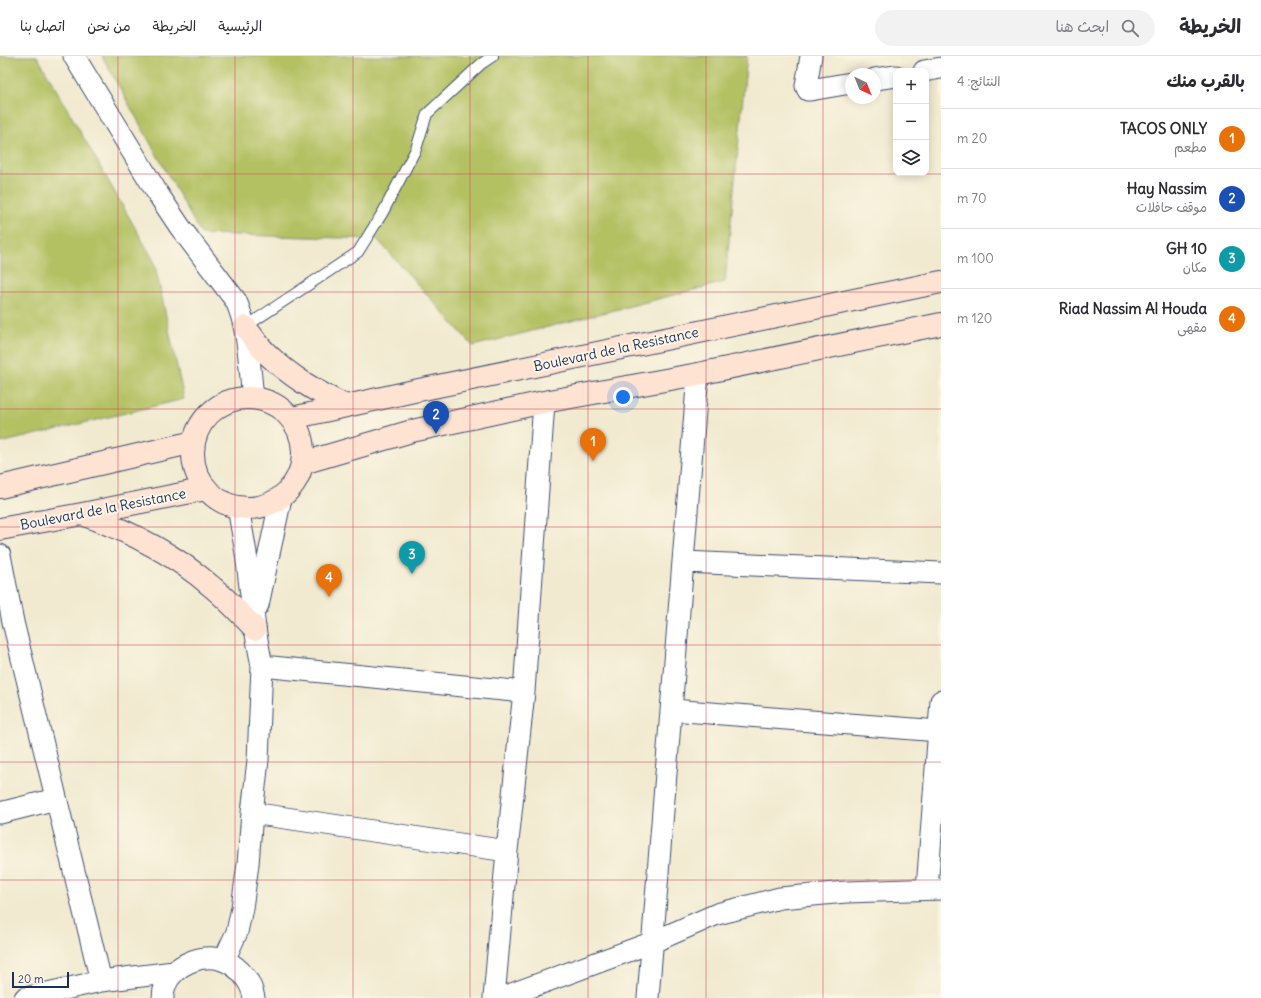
<!DOCTYPE html>
<html lang="ar">
<head>
<meta charset="utf-8">
<style>
  :root { --surface:#fff; --page:#f2f2f3; --text:#2b2b33; --muted:#7c7c81; --line:#e1e1e2; --accent:#1a73e8 }
  body { margin:0; font-family:Delius,"Playpen Sans Arabic",sans-serif; background:var(--page); color:var(--text); direction:rtl }
  .controls { position:absolute; right:12px; top:12px; display:grid; overflow:hidden; border-radius:8px; box-shadow:0 2px 10px #0003 }
  .controls button { width:36px; height:36px; display:grid; place-items:center; padding:0; border:0; border-bottom:1px solid var(--line); background:var(--surface); color:var(--text); font:20px sans-serif }
  .compass { position:absolute; left:845px; top:12px; width:36px; height:36px; border-radius:50%; background:var(--surface); box-shadow:0 2px 10px #0003; rotate:137deg }
  .scale { position:absolute; left:12px; bottom:10px; width:57px; box-sizing:border-box; padding-left:4px; border:2px solid #1b2f5e; border-top:0; font-size:11px; line-height:14px; white-space:nowrap; color:#1b2f5e; -webkit-text-stroke:3px #fcf5e5; paint-order:stroke }
  .you { position:absolute; left:623px; top:341px; width:14px; height:14px; margin:-10px; border:3px solid #fff; border-radius:50%; background:#1a73e8; box-shadow:0 0 0 6px #1a73e833 }
  .badge { display:grid; place-items:center; width:26px; height:26px; border-radius:50%; background:var(--accent); color:#fff; font-size:13px; font-weight:700 }
  .pin { position:absolute; translate:-50% -33px; filter:drop-shadow(0 1px 2px #0008) }
  .pin::after { content:''; position:absolute; top:21px; width:14px; height:12px; background:inherit; clip-path:polygon(0 0,100% 0,50% 100%) }
  .list { margin:0; padding:0; list-style:none }
  h2 { display:flex; justify-content:space-between; align-items:center; height:52px; margin:0; padding:0 16px; font-size:17px }
  h2 small { font-size:13px; font-weight:400; color:var(--muted) }
  .list li { display:grid; grid-template-columns:26px 1fr auto; gap:12px; align-items:center; box-sizing:border-box; height:60px; padding:0 16px; border-top:1px solid var(--line) }
  .list b { display:block; font-size:15px; white-space:nowrap }
  .list p { margin:0; font-size:13px; white-space:nowrap; color:var(--muted) }
  .list em { font-size:13px; font-style:normal; color:var(--muted) }
  .icon { flex:none; width:22px; height:22px; fill:none; stroke:currentColor; stroke-width:2; stroke-linecap:round; stroke-linejoin:round }
  .map { position:relative; flex:none; width:941px; height:942px; overflow:hidden; direction:ltr }
  header { display:flex; align-items:center; gap:24px; box-sizing:border-box; height:56px; padding:0 20px; background:var(--surface); border-bottom:1px solid var(--line) }
  header strong { font-size:19px }
  nav { display:flex; gap:22px; margin-inline-start:auto; font-size:14px }
  .search { width:280px; height:36px; background:var(--page); display:flex; align-items:center; gap:10px; box-sizing:border-box; padding:0 14px; border-radius:22px; color:var(--muted); font-size:15px }
  main { display:flex }
  aside { flex:1; background:var(--surface) }
  .map>svg:first-child { display:block }
</style>
</head>
<body>
<header>
<strong>الخريطة</strong>
<div class="search"><svg class="icon" aria-label="search" viewBox="0 0 24 24"><circle cx="10" cy="10" r="6"/><path d="M15 15l6 6"/></svg>ابحث هنا</div>
<nav><a>الرئيسية</a><a>الخريطة</a><a>من نحن</a><a>اتصل بنا</a></nav>
</header>
<main>
<aside>
<h2>بالقرب منك<small>النتائج: 4</small></h2>
<ul class="list">
<li><span class="badge" style="background:#e8710a">1</span><div><b>TACOS ONLY</b><p>مطعم</p></div><em>20 m</em></li>
<li><span class="badge" style="background:#1a4fb4">2</span><div><b>Hay Nassim</b><p>موقف حافلات</p></div><em>70 m</em></li>
<li><span class="badge" style="background:#0f9aa8">3</span><div><b>GH 10</b><p>مكان</p></div><em>100 m</em></li>
<li><span class="badge" style="background:#e8710a">4</span><div><b>Riad Nassim Al Houda</b><p>مقهى</p></div><em>120 m</em></li>
</ul>
</aside>
<div class="map">
<svg width="941" height="942" viewBox="0 0 941 942">
  <rect width="100%" height="100%" fill="#fcf5e5"/>
  <filter id="ink" filterUnits="userSpaceOnUse"><feTurbulence type="fractalNoise" baseFrequency=".025" numOctaves="2"/><feDisplacementMap in="SourceGraphic" scale="8" xChannelSelector="R" yChannelSelector="G"/><feConvolveMatrix kernelMatrix="1 2 1 2 8 2 1 2 1" color-interpolation-filters="sRGB"/></filter>
  <filter id="wash" filterUnits="userSpaceOnUse"><feTurbulence type="fractalNoise" baseFrequency=".012" numOctaves="4" result="noise"/><feDisplacementMap in="SourceGraphic" scale="16" xChannelSelector="R" yChannelSelector="G"/><feGaussianBlur stdDeviation="0.9" result="paint"/><feColorMatrix in="noise" values="0 0 0 0 0 0 0 0 0 0 0 0 0 0 0 0 0 1.4 0 .05"/><feComposite in="paint" operator="in"/></filter>
  <g filter="url(#wash)">
    <rect width="100%" height="100%" fill="#f1ead0"/>
    <path fill="#b4c163" stroke="#687860" d="M0 0H37L154 205 184 343 0 387Z
      M102 0H747L725 226 473 290 377 183 201 178Z"/>
  </g>
  <g filter="url(#ink)">
    <g fill="none" stroke-linecap="round" stroke-linejoin="round">
      <defs>
        <path id="service" d="M245 271 358 196 383 156 416 93 427 58 481 8 493 0"/>
        <path id="minor" d="M74 0 158 138 180 171 236 245C249 274 249 309 253 341
          M811 0 806 30 808 34H810L851 27
          M924 15 941 12
          M875 23 896 20
          M0 499 13 566 101 925
          M684 506 941 517
          M258 549 281 442
          M262 610 524 636
          M672 654 939 675
          M0 757 56 743
          M252 757 507 795
          M927 833 941 645
          M224 904 237 876 242 852 248 808 252 757 258 704 262 610 255 573 246 497 238 451
          M25 942 101 925 174 916
          M163 942C163 938 164 933 165 930 174 908 203 896 225 905 232 908 239 913 244 920 249 925 253 935 254 942
          M494 942 507 795 524 636 544 346
          M501 942 653 886 717 858 780 842 846 836 941 833
          M648 942 698 318"/>
        <path id="secondary" d="M245 271C252 279 258 289 266 297 291 321 315 335 346 350
          M193 397a55 55 0 1 1 110 0a55 55 0 1 1-110 0Z
          M292 362 414 335 941 226
          M303 407 412 375 544 346 698 318 941 268
          M0 431 194 386
          M82 458C129 475 173 497 211 530 227 543 241 558 255 573
          M0 473 82 458 206 433"/>
      </defs>
      <use href="#service" stroke="#3b4b6f" stroke-width="12"/>
      <use href="#minor" stroke="#3b4b6f" stroke-width="23"/>
      <use href="#secondary" stroke="#3b4b6f" stroke-width="24"/>
      <use href="#service" stroke="#fff" stroke-width="10"/>
      <use href="#minor" stroke="#fff" stroke-width="21"/>
      <use href="#secondary" stroke="#fee3d2" stroke-width="22"/>
    </g>
  </g>
  <path fill="none" stroke="#d1495b" stroke-width="1" stroke-opacity="0.55" d="M118 0V942M235 0V942M353 0V942M470 0V942M588 0V942M706 0V942M823 0V942M0 118H941M0 236H941M0 353H941M0 471H941M0 589H941M0 706H941M0 824H941"/>
  <g text-anchor="middle" stroke-width="4" stroke-linejoin="round" paint-order="stroke">
    <g font-size="14" fill="#1b2f5e" stroke="#fcf5e5">
      <text transform="translate(616 293) rotate(-12)" y="5">Boulevard de la Resistance</text>
      <text transform="translate(103 453) rotate(-11)" y="5">Boulevard de la Resistance</text>
    </g>
  </g>
</svg>
<div class="controls">
<button>+</button>
<button>−</button>
<button><svg class="icon" aria-label="layers" viewBox="0 0 24 24"><path d="M12 4l9 5-9 5-9-5zM3 14l9 5 9-5"/></svg></button>
</div>
<svg class="compass" viewBox="-18 -18 36 36"><path d="M0-13l5 13h-10z" fill="#e53935"/><path d="M0 13l5-13h-10z" fill="#7c7c81"/></svg>
<div class="scale">20 m</div>
<div class="you"></div>
<div class="pin badge" style="left:593px;top:405px;background:#e8710a">1</div>
<div class="pin badge" style="left:436px;top:378px;background:#1a4fb4">2</div>
<div class="pin badge" style="left:412px;top:518px;background:#0f9aa8">3</div>
<div class="pin badge" style="left:329px;top:541px;background:#e8710a">4</div>
</div>
</main>
</body>
</html>
